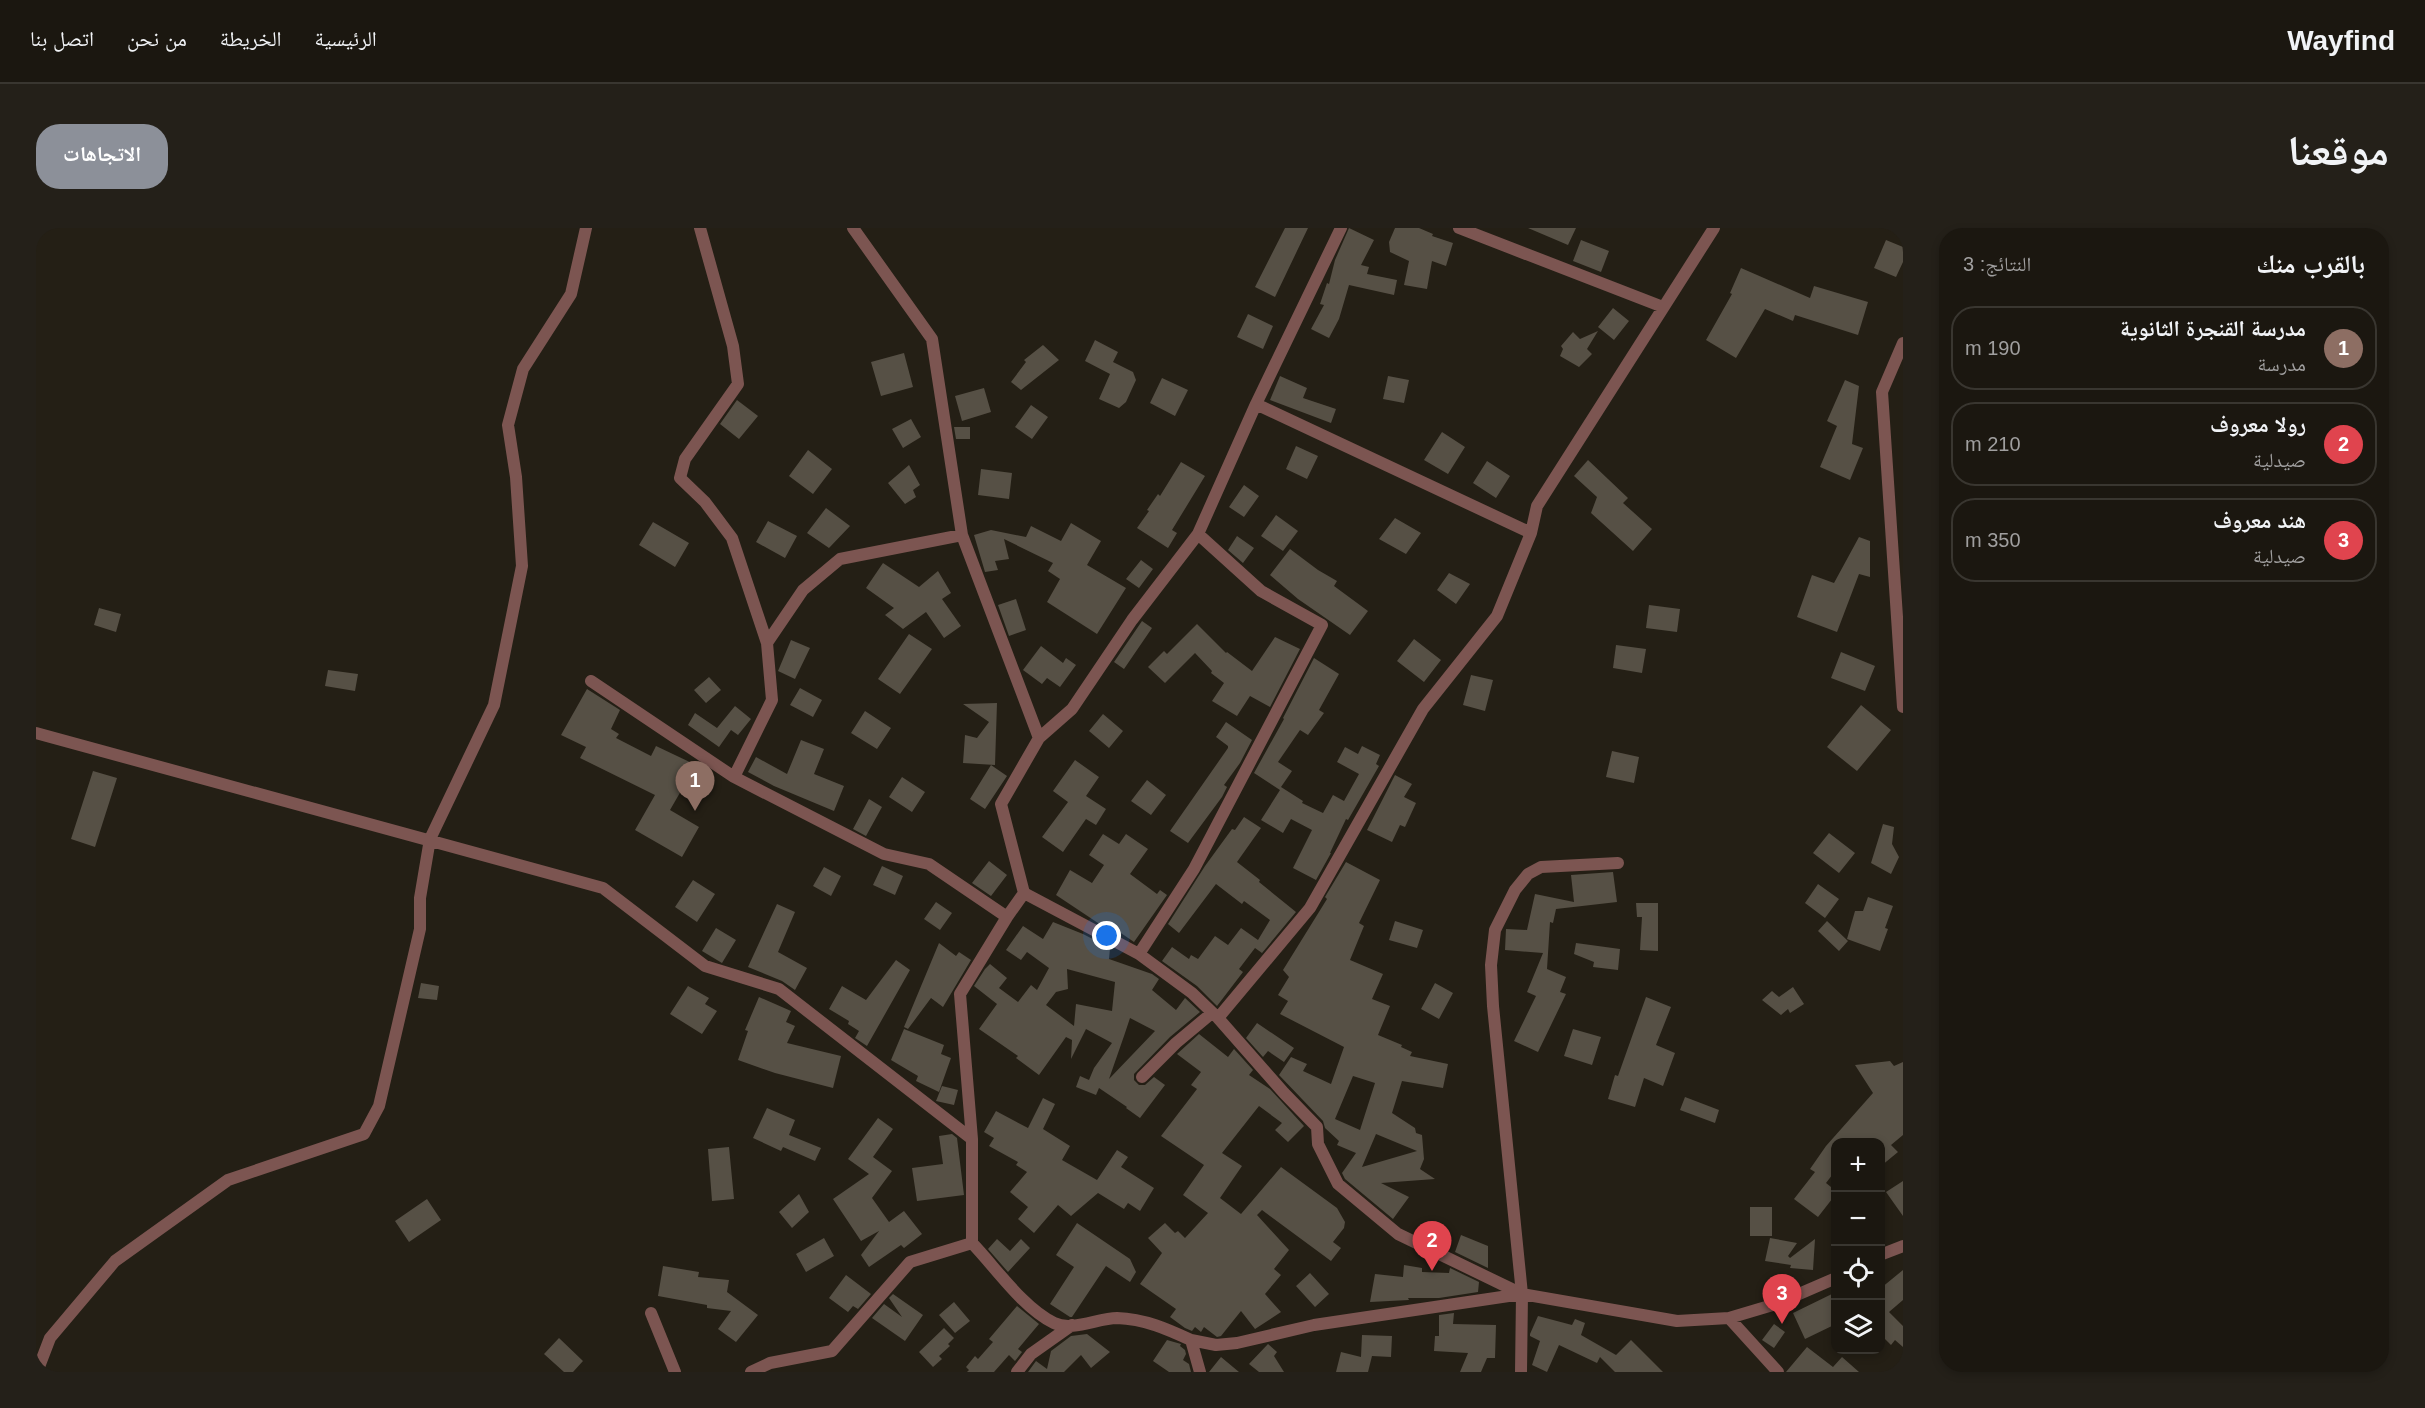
<!DOCTYPE html>
<html lang="ar">
<head>
<meta charset="utf-8">
<style>
  :root { --surface:#1b1710; --page:#242019; --text:#f1f3f6; --muted:#a09f9f; --line:#393630; --accent:#8c9099 }
  body { margin:0; font-family:Helvetica,"Noto Naskh Arabic",sans-serif; background:var(--page); color:var(--text); direction:rtl }
  .controls { position:absolute; right:18px; bottom:18px; display:grid; overflow:hidden; border-radius:12px; box-shadow:0 3px 9px #0003 }
  .controls button { width:54px; height:54px; display:grid; place-items:center; padding:0; border:0; border-bottom:2px solid var(--line); background:var(--surface); color:var(--text); font:30px sans-serif }
  .you { position:absolute; left:1071px; top:708px; width:21px; height:21px; margin:-15px; border:4px solid #fff; border-radius:50%; background:#1a73e8; box-shadow:0 0 0 9px #1a73e833 }
  .badge { display:grid; place-items:center; width:39px; height:39px; border-radius:50%; background:var(--accent); color:#fff; font-size:20px; font-weight:700 }
  .pin { position:absolute; translate:-50% -50px; filter:drop-shadow(0 2px 3px #0008) }
  .pin::after { content:''; position:absolute; top:32px; width:21px; height:18px; background:inherit; clip-path:polygon(0 0,100% 0,50% 100%) }
  .list { margin:0; padding:0; list-style:none }
  h2 { display:flex; justify-content:space-between; align-items:center; height:78px; margin:0; padding:0 24px; font-size:26px }
  h2 small { font-size:20px; font-weight:400; color:var(--muted) }
  .list li { display:grid; grid-template-columns:39px 1fr auto; gap:18px; align-items:center; box-sizing:border-box; height:84px; margin:0 12px 12px; padding:0 12px; border:2px solid var(--line); border-radius:24px }
  .list b { display:block; font-size:22px; white-space:nowrap }
  .list p { margin:0; font-size:20px; white-space:nowrap; color:var(--muted) }
  .list em { font-size:20px; font-style:normal; color:var(--muted) }
  .icon { flex:none; width:33px; height:33px; fill:none; stroke:currentColor; stroke-width:2; stroke-linecap:round; stroke-linejoin:round }
  .map { position:relative; flex:none; width:1867px; height:1144px; overflow:hidden; direction:ltr; border-radius:24px }
  header { display:flex; align-items:center; gap:36px; box-sizing:border-box; height:84px; padding:0 30px; background:var(--surface); border-bottom:2px solid var(--line) }
  header strong { font-size:28px }
  nav { display:flex; gap:33px; margin-inline-start:auto; font-size:21px }
  .intro { display:flex; align-items:center; justify-content:space-between; box-sizing:border-box; height:144px; padding:0 36px }
  h1 { margin:0; font-size:42px }
  .button { padding:15px 27px; border-radius:24px; background:var(--accent); color:#fff; font-size:21px; font-weight:700 }
  main { display:flex; gap:36px; padding:0 36px }
  aside { flex:1; background:var(--surface); border-radius:24px; box-shadow:0 3px 9px #0003 }
  .map>svg:first-child { display:block }
</style>
</head>
<body>
<header>
<strong>Wayfind</strong>
<nav><a>الرئيسية</a><a>الخريطة</a><a>من نحن</a><a>اتصل بنا</a></nav>
</header>
<div class="intro"><h1>موقعنا</h1><a class="button">الاتجاهات</a></div>
<main>
<aside>
<h2>بالقرب منك<small>النتائج: 3</small></h2>
<ul class="list">
<li><span class="badge" style="background:#8d6e63">1</span><div><b>مدرسة القنجرة الثانوية</b><p>مدرسة</p></div><em>190 m</em></li>
<li><span class="badge" style="background:#e0444e">2</span><div><b>رولا معروف</b><p>صيدلية</p></div><em>210 m</em></li>
<li><span class="badge" style="background:#e0444e">3</span><div><b>هند معروف</b><p>صيدلية</p></div><em>350 m</em></li>
</ul>
</aside>
<div class="map">
<svg width="1867" height="1144" viewBox="0 0 1867 1144">
  <rect width="100%" height="100%" fill="#241f15"/>
  <path fill="#565045" fill-rule="evenodd" d="M1249 0H1272L1239 69 1219 59Z
    M1313 0 1338 12 1325 37 1333 39 1331 46 1361 52 1358 67 1313 57 1303 91 1293 110 1275 101 1288 77 1284 76 1291 55 1293 56 1299 32Z
    M1359 0H1383L1397 6 1396 8 1417 15 1410 38 1396 33 1391 61 1368 57 1373 33 1354 24 1353 14Z
    M1492 0H1540L1532 17Z
    M1545 12 1573 23 1565 44 1537 33Z
    M1850 12 1867 19V34L1860 49 1838 40Z
    M1705 40 1774 70 1778 58 1832 74 1822 107 1759 87 1757 93 1729 81 1700 130 1670 112 1696 66 1694 65Z
    M1577 80 1593 93 1578 112 1562 99Z
    M1212 86 1237 98 1227 121 1201 109Z
    M1562 103 1551 121 1556 126 1543 139 1524 128 1527 121 1525 118 1537 104 1544 111Z
    M1059 112 1082 124 1077 134 1097 144 1100 152 1090 174 1083 180 1063 171 1074 146 1049 133Z
    M1007 117 1023 132 985 162 975 154 990 134 988 132Z
    M868 125 877 159 845 168 835 134Z
    M1244 148 1271 160 1267 170 1300 181 1295 195 1234 172Z
    M1352 148 1373 152 1368 175 1347 171Z
    M1126 150 1152 162 1139 188 1114 175Z
    M1809 152 1823 158 1816 216 1827 220 1814 252 1784 239 1801 198 1791 193Z
    M948 160 955 184 926 193 919 168Z
    M701 172 722 188 703 211 684 196Z
    M995 177 1012 189 996 211 979 199Z
    M875 191 885 209 867 220 856 201Z
    M918 199H934V211H920Z
    M1406 204 1429 219 1412 246 1388 232Z
    M1260 218 1282 228 1271 251 1250 241Z
    M772 222 796 241 777 266 753 248Z
    M1552 232 1592 270 1587 275 1616 301 1597 323 1555 285 1561 269 1538 248Z
    M1451 233 1474 248 1460 270 1437 255Z
    M1145 234 1169 248 1136 302 1141 305 1132 320 1101 300 1113 283 1111 282 1122 266 1124 268Z
    M873 237 884 257 877 262 880 269 869 276 852 255Z
    M945 241 976 245 973 271 942 267Z
    M1208 257 1223 268 1208 289 1193 279Z
    M790 280 814 298 793 320 771 305Z
    M1240 287 1262 303 1247 323 1225 308Z
    M1359 290 1385 305 1370 326 1343 311Z
    M732 293 761 308 749 330 720 314Z
    M617 294 653 315 639 339 603 317Z
    M1035 295 1065 313 1051 337 1090 360 1061 406 1011 374 1024 351 1012 343 1017 335 968 311 973 331 959 333 962 342 949 344 938 307 955 302 990 309 995 298 1025 313Z
    M1201 308 1218 320 1207 335 1192 322Z
    M1823 309 1834 313V349L1823 346 1801 404 1761 389 1776 347 1798 355Z
    M1254 321 1282 342 1301 353 1298 358 1332 383 1314 407 1262 371 1234 347Z
    M1105 332 1117 341 1103 360 1090 351Z
    M847 335 883 359 902 343 915 365 906 371 925 398 908 410 890 384 867 401 849 387 858 380 830 360Z
    M1413 345 1434 356 1420 376 1401 362Z
    M980 371 990 402 973 408 962 377Z
    M1613 377 1644 381 1641 404 1610 400Z
    M63 380 85 386 80 404 58 397Z
    M1106 393 1116 400 1088 441 1078 434Z
    M1161 396 1190 425 1191 424 1216 443 1239 409 1264 421 1234 479 1214 468 1201 488 1176 473 1188 455 1175 445 1176 443 1159 425 1129 455 1112 439 1128 423 1131 426Z
    M873 406 896 421 864 466 842 451Z
    M1378 411 1405 432 1388 454 1361 433Z
    M755 412 774 420 759 451 742 443Z
    M1580 417 1610 421 1606 445 1577 440Z
    M1005 418 1027 435 1030 430 1040 437 1024 459 1011 450 1006 456 987 442Z
    M1805 424 1839 438 1829 463 1795 450Z
    M1278 430 1303 446 1283 482 1288 485 1272 507 1264 502 1242 534 1256 543 1245 559 1267 573 1266 575 1287 585 1297 567 1308 573 1323 546 1301 534 1309 519 1322 526 1326 518 1344 527 1340 536 1343 538 1312 592 1310 591 1294 625H1295L1280 652 1257 640 1276 602 1255 591 1247 605 1225 592 1244 562 1218 545 1248 491 1247 490Z
    M292 442 322 446 319 463 289 458Z
    M1435 447 1457 452 1449 483 1427 477Z
    M673 449 685 462 670 475 658 462Z
    M764 460 786 472 777 489 754 477Z
    M551 461 584 482 575 501 583 506 580 510 615 528 620 518 660 537 634 582 663 599 646 629 599 602 619 567 544 530 550 519 525 507Z
    M961 475 959 537 927 535 929 507 941 510 953 494 927 476Z
    M1825 477 1855 502 1821 543 1791 519Z
    M699 478 715 491 702 507 695 502 683 519 652 497 659 485 681 500Z
    M829 483 855 500 841 521 815 505Z
    M1067 486 1087 503 1073 520 1053 503Z
    M1190 494 1216 512 1204 535 1188 557 1191 559 1186 569 1152 615 1134 603 1192 520V518L1180 509Z
    M765 512 788 521 778 546 808 558 798 583 738 558 712 544 720 529 751 546Z
    M1576 523 1603 529 1598 555 1570 549Z
    M1039 532 1063 549 1050 568 1070 581 1060 597 1050 591 1027 624 1006 609 1032 574 1017 563Z
    M955 537 971 548 949 581 934 571Z
    M57 543 81 550 59 619 35 611Z
    M1359 547 1376 556 1368 569 1380 575 1369 599 1364 597 1356 614 1331 602Z
    M866 549 889 564 876 584 853 569Z
    M1111 552 1130 567 1115 587 1095 573Z
    M833 571 846 579 830 608 817 601Z
    M1208 589 1225 600 1201 634 1224 652 1223 654 1260 684 1226 725 1219 720 1203 741 1207 744 1181 778 1161 758 1126 733 1136 719 1153 731 1155 727 1162 731 1179 708 1192 717 1205 700 1222 712 1234 692 1208 673 1206 676 1180 656 1143 705 1132 696 1169 638 1196 601 1199 602Z
    M1847 596 1858 599 1856 616 1863 629 1855 646 1835 635Z
    M1793 605 1819 625 1803 645 1777 625Z
    M1067 606 1083 616 1090 606 1112 621 1094 646 1121 666 1124 662 1131 667 1098 714 1076 699V702L1062 695 1020 667 1034 642 1056 655 1068 637 1053 627Z
    M953 633 971 647 955 668 936 655Z
    M1310 634 1344 652 1323 695 1328 698 1314 732 1347 746 1336 771 1354 778 1342 807 1366 817 1365 819 1376 824 1374 828 1412 836 1407 860 1366 853 1356 885 1379 900 1380 905 1386 907 1388 931 1384 941 1399 951 1345 955 1373 969 1357 991 1309 951 1306 945 1320 925 1301 917 1303 913 1289 900 1287 893 1243 847 1255 829 1271 836 1267 843 1295 856 1308 819 1244 786 1252 773 1242 767 1253 749 1247 742 1291 671 1289 669ZM1317 848 1339 855 1324 902 1299 891ZM1340 906 1381 923 1326 939Z
    M846 638 867 648 859 667 837 657Z
    M788 639 805 648 795 668 777 658Z
    M1577 644 1581 674 1520 681 1517 695 1514 694 1511 741 1530 749 1524 764 1530 766 1502 824 1478 813 1500 768 1491 764 1507 725 1469 722 1470 701 1491 702 1499 666 1538 674 1535 647Z
    M657 652 679 666 661 694 639 679Z
    M1782 656 1803 671 1789 690 1769 675Z
    M1832 669 1857 678 1849 700 1852 701 1844 723 1811 711 1819 683H1827Z
    M900 674 916 685 904 702 888 691Z
    M1600 675H1622V723L1604 722 1606 689H1601Z
    M741 676 759 684 742 724 771 740 759 762 746 753 712 739Z
    M1359 693 1387 702 1381 720 1353 712Z
    M1791 693 1812 713 1803 723 1782 703Z
    M1017 694 1047 706 1074 720 1073 731 1116 746 1123 751 1116 762 1140 782 1149 770 1164 784 1134 809 1098 846V852L1103 857H1109L1118 849 1129 857 1104 890 1090 880 1091 879 1063 860 1060 867 1040 859 1044 848 1053 852 1058 840 1076 815 1050 801 1035 831 1036 812 1030 809 1003 847 980 830 982 828 943 801 961 776 938 758 949 741 954 736 971 750 963 760 982 774 995 757 1001 762 1013 740 991 724 985 732 970 722 987 698 1007 711ZM1031 741 1079 754 1076 783 1040 776 1038 798 1010 777 1020 764 1032 761ZM1094 790 1119 803 1073 851 1088 808Z
    M680 700 700 712 686 735 666 723Z
    M903 715 920 728 923 724 935 732 907 779 895 770 872 801 868 799Z
    M1540 715 1584 721 1582 742 1557 739 1558 734 1538 726Z
    M860 732 874 742 831 818 819 810 823 803 812 796 813 793 793 781 806 758 830 772Z
    M385 755 403 758 401 772 382 770Z
    M1399 755 1417 765 1403 791 1385 781Z
    M652 758 673 770 669 776 681 783 666 806 634 786Z
    M1757 759 1768 776 1754 785 1752 781 1745 787 1726 772 1736 763 1743 769Z
    M723 769 755 783 750 794 759 798 751 815 805 828 797 860 739 845 702 832 712 803 709 802Z
    M1610 769 1635 779 1620 817 1639 825 1627 858 1608 850 1599 879 1572 871 1579 847 1582 848Z
    M1221 795 1258 820 1248 834 1232 823 1227 829 1210 810Z
    M868 801 908 817 905 826 915 830 903 864 880 853 882 848 855 832Z
    M1537 801 1565 809 1556 837 1528 828Z
    M1163 806 1192 829 1198 821 1217 842 1213 847 1234 861 1268 898 1252 914 1239 902 1246 895 1223 878 1186 925 1206 938 1184 970 1205 986 1245 939 1301 980 1309 994 1308 1000 1297 1014 1305 1020 1295 1033 1226 982 1221 987 1253 1022 1238 1041 1245 1047 1229 1066 1245 1084 1219 1101 1205 1083 1185 1108 1181 1109 1168 1099 1165 1104 1159 1099 1156 1103 1149 1100 1134 1089 1140 1081 1104 1056 1126 1025 1112 1010 1129 995 1139 1005 1142 1003 1149 1010 1172 985 1147 967 1168 937 1125 908 1161 861 1155 857 1165 844 1141 826Z
    M1854 833 1858 838 1867 834V907L1855 917 1862 924 1845 938V915H1800V942L1790 955 1800 963V966L1782 989 1758 971 1779 944 1774 941 1790 918 1837 865 1819 837Z
    M906 858 922 862 918 877 900 873Z
    M1649 869 1683 882 1679 895 1644 882Z
    M1007 870 1019 876 1007 901 1034 918 1026 932 1061 952 1081 922 1092 929 1085 939 1118 960 1104 983 1092 975 1088 981 1062 965 1035 988 1022 977 998 1005 982 991 992 979 974 964 991 944 980 937 982 934 953 918 958 910 948 904 960 883 992 900Z
    M731 880 759 892 753 907 785 920 779 933 747 919 745 923 717 910Z
    M842 890 857 901 837 929 856 943 836 970 853 994 868 983 886 1006 868 1020 865 1017 833 1039 825 1027 843 1003 825 1013 797 971 833 946 812 931Z
    M916 906 921 910 928 967 881 973 876 940 907 936 903 908Z
    M693 919 698 971 676 973 672 921Z
    M1867 953V988L1850 964Z
    M763 966 773 984 756 1000 743 984Z
    M391 971 405 992 373 1014 359 993Z
    M1714 979H1736V1008H1714Z
    M1041 995 1094 1031 1100 1044 1094 1054 1070 1038 1036 1089H1034L1014 1076 1038 1039 1020 1027Z
    M1425 1007 1452 1018V1040L1419 1024Z
    M788 1010 798 1028 770 1044 760 1026Z
    M1734 1010 1761 1015 1752 1028 1754 1030 1779 1011 1777 1042 1754 1040 1755 1037 1729 1033Z
    M961 1011 974 1023 985 1011 994 1020 972 1044 952 1021Z
    M1368 1037 1386 1040V1044L1413 1045 1414 1040 1443 1054 1442 1064 1403 1070H1372L1373 1072 1334 1074 1339 1046 1367 1049Z
    M627 1038 663 1044 662 1049 693 1052 691 1064 722 1087 700 1114 682 1101 695 1083 671 1080V1077L622 1068Z
    M1867 1042V1072L1853 1084 1867 1098V1119L1859 1112 1855 1117 1845 1107V1060Z
    M1274 1045 1293 1066 1279 1079 1260 1058Z
    M810 1047 835 1066 822 1081 817 1078 812 1084 793 1070Z
    M1800 1064V1096L1769 1111 1757 1085Z
    M857 1066 887 1087 869 1113 836 1090 848 1076 866 1089 853 1070Z
    M918 1074 934 1093 919 1105 903 1087Z
    M981 1078 1003 1096 982 1121 986 1124 979 1133 973 1127 958 1144H931L933 1142 930 1139 939 1128 942 1131 957 1114 953 1111Z
    M1418 1085 1417 1096 1460 1097 1459 1130H1451L1445 1144H1424L1432 1125 1398 1123 1399 1108H1403V1087Z
    M1502 1088 1536 1097 1539 1091 1549 1095 1545 1107 1580 1127 1595 1112 1627 1144H1579L1564 1129 1561 1135 1523 1117 1511 1144 1496 1137 1504 1113 1494 1108V1106Z
    M1738 1096 1749 1104 1738 1120 1726 1112Z
    M908 1100 918 1110 912 1116 914 1118 903 1128 906 1131 897 1139 883 1124Z
    M1051 1106 1074 1124 1055 1140 1045 1127 1028 1144H992L1000 1133 1011 1141 1015 1123 1035 1108Z
    M1326 1107 1356 1108 1355 1129 1336 1128 1332 1144H1300L1305 1124 1325 1129Z
    M523 1110 547 1133 537 1144H528L508 1126Z
    M1131 1112 1145 1116 1144 1118 1149 1122 1150 1126 1147 1132 1153 1136 1155 1144H1133L1117 1133Z
    M1232 1116 1241 1124 1238 1128 1248 1144H1223L1213 1136Z
    M1771 1119 1797 1139 1806 1129 1823 1144H1750Z
    M1185 1129 1203 1144H1173Z"/>
  <g fill="none" stroke-linecap="round" stroke-linejoin="round">
    <path stroke="#7c5551" stroke-width="12" d="M664 0 697 118 702 156 649 231 644 250 669 274 696 310 731 415
      M817 0 896 111 926 307 1003 510 965 576 988 665 971 689 924 766 936 911V1015C960 1040 987 1080 1018 1095 1036 1104 1062 1090 1081 1090 1109 1091 1131 1101 1155 1112
      M1423 0 1627 79
      M1867 115 1846 164 1867 479
      M1220 176 1495 305
      M926 307 804 331 767 362 731 415 736 472 698 549 848 626 893 636 971 689
      M555 453 698 549
      M0 505 567 660 669 738 743 761 936 911
      M1003 510 1036 481 1096 392 1162 306 1220 176 1305 0
      M988 665 1103 726 1156 765 1182 790
      M1103 726 1158 641 1286 397 1225 363 1162 306
      M1106 849 1140 815 1176 785
      M1844 1027 1867 1018
      M1486 1066 1362 1006 1302 956 1282 916 1281 899 1248 865 1182 790 1274 680 1387 481 1461 388 1495 305 1501 278 1678 0
      M615 1085 639 1144
      M1693 1090 1742 1144
      M1 1144 14 1110 79 1033 192 952 328 906 343 878 384 701V670L394 611 458 477 486 338 480 249 472 197 487 141 535 66 550 0
      M715 1144 734 1135 796 1123 874 1034 936 1015
      M981 1144 995 1126 1036 1097
      M1164 1144 1155 1112 1180 1117 1201 1115 1278 1097 1486 1066 1641 1093 1693 1090 1740 1076 1800 1050
      M1485 1144 1486 1066 1457 778 1455 737 1459 702 1479 662 1492 646 1505 639 1582 635"/>
  </g>
</svg>
<div class="controls">
<button>+</button>
<button>−</button>
<button><svg class="icon" aria-label="locate" viewBox="0 0 24 24"><circle cx="12" cy="12" r="6"/><path d="M12 2v4M12 18v4M2 12h4M18 12h4"/></svg></button>
<button><svg class="icon" aria-label="layers" viewBox="0 0 24 24"><path d="M12 4l9 5-9 5-9-5zM3 14l9 5 9-5"/></svg></button>
</div>
<div class="you"></div>
<div class="pin badge" style="left:659px;top:583px;background:#8d6e63">1</div>
<div class="pin badge" style="left:1396px;top:1043px;background:#e0444e">2</div>
<div class="pin badge" style="left:1746px;top:1096px;background:#e0444e">3</div>
</div>
</main>
</body>
</html>
